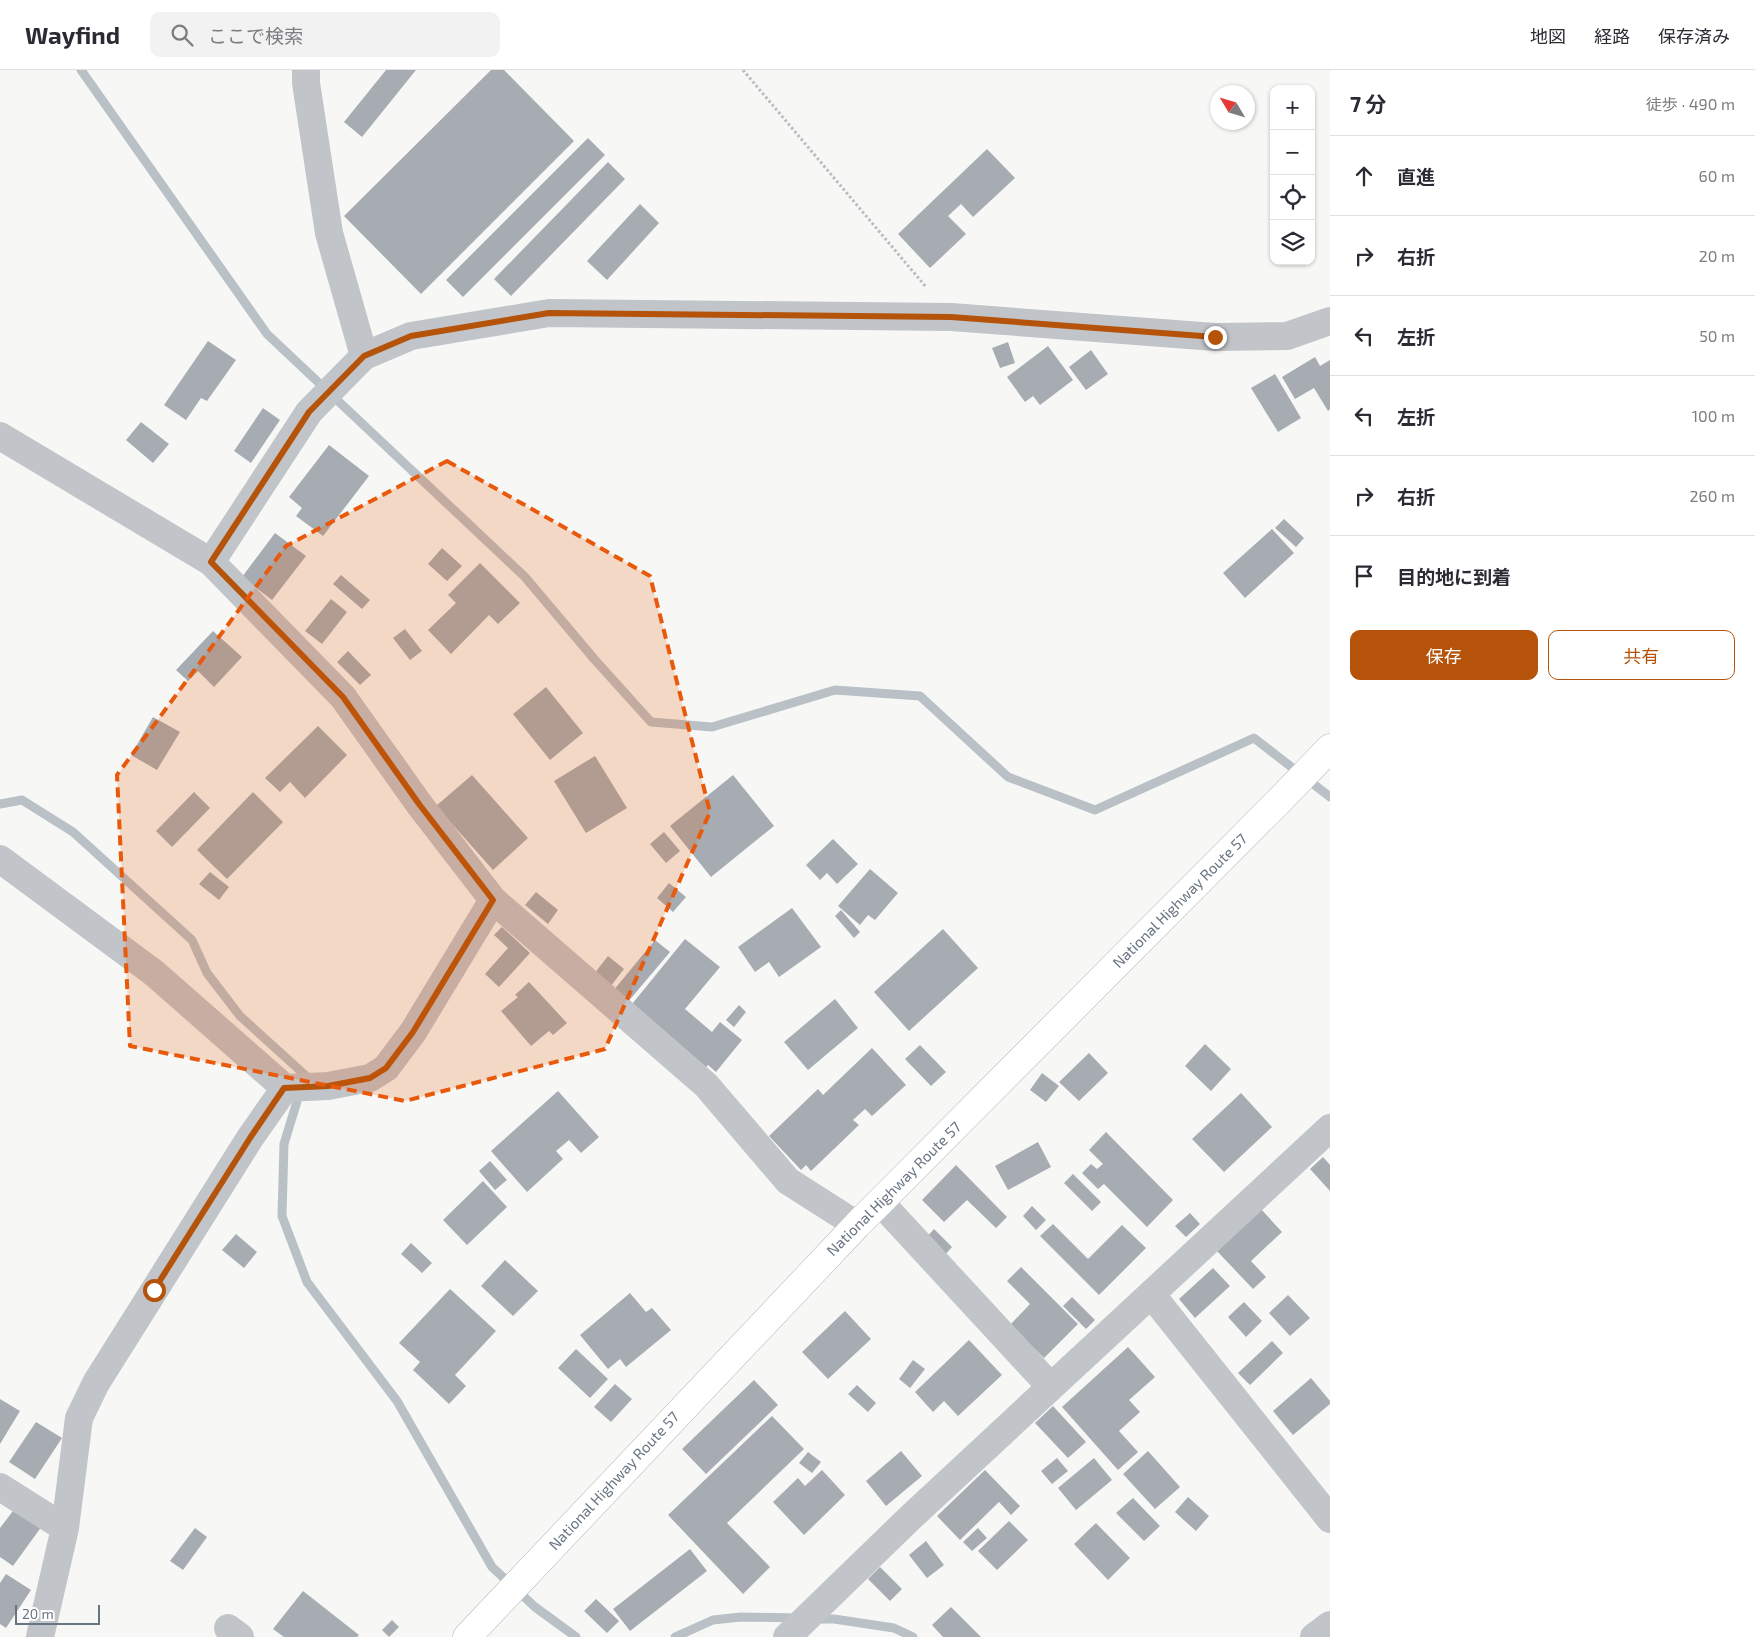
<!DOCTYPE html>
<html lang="ja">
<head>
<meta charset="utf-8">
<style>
  :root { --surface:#fff; --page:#f2f2f3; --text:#2b2b33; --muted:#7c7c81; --line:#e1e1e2; --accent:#b45309 }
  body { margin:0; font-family:"Exo 2","Noto Sans JP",sans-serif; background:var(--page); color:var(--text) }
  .controls { position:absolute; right:15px; top:15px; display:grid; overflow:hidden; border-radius:10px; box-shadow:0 1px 4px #0004 }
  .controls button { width:45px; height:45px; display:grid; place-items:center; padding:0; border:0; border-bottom:1px solid var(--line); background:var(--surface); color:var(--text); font:25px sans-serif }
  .compass { position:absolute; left:1210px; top:15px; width:45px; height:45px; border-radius:50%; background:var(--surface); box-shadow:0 1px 4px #0004; rotate:308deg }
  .scale { position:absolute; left:15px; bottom:12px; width:85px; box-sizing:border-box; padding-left:5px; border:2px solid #6a7583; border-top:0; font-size:14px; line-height:18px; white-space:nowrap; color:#6a7583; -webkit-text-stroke:4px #fff; paint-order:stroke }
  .stop { position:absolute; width:15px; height:15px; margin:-11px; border:4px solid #b45309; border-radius:50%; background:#fff }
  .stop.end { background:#b45309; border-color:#fff; box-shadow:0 1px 5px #0008 }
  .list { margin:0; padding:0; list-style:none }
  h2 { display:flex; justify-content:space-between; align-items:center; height:65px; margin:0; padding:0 20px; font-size:21px }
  h2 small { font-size:16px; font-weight:400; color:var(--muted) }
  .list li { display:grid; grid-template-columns:32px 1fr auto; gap:15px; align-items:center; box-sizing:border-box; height:80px; padding:0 20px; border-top:1px solid var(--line) }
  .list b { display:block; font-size:19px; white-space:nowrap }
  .list em { font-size:16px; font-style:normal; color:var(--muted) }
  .actions { display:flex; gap:10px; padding:15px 20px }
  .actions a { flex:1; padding:11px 0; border:1px solid var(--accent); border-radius:10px; text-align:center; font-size:18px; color:var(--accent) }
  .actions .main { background:var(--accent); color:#fff }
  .icon { flex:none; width:28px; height:28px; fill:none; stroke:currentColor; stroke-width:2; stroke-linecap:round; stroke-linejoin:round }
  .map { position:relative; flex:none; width:1330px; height:1567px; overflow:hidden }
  header { display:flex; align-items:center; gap:30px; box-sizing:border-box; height:70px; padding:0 25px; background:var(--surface); border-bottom:1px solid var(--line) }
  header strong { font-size:24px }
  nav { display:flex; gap:28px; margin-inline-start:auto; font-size:18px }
  .search { width:350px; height:45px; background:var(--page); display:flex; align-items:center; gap:12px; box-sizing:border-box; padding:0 18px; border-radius:10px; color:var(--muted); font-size:19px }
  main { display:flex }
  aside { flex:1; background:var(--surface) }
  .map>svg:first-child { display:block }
</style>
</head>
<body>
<header>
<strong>Wayfind</strong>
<div class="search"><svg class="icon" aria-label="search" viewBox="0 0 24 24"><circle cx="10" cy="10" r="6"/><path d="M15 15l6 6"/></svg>ここで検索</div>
<nav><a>地図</a><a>経路</a><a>保存済み</a></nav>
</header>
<main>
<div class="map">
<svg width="1330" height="1567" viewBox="0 0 1330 1567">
  <rect width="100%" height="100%" fill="#f7f8f5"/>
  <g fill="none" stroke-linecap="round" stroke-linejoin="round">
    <path stroke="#b9c1c7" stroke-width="9" d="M81 0 267 264 525 507 595 590 651 652 712 657 835 620 920 626 1008 707 1095 740 1254 668 1330 727
      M0 734 22 730 73 762 192 870 207 903 240 946 305 1005 284 1074 282 1146 307 1212 397 1331 492 1497 535 1537 576 1567
      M813 1549H834L894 1558 913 1567
      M675 1567 713 1550 741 1547 798 1548"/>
  </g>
  <path fill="#a6acb2" d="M386 0H416L362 67 344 52Z
    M491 0H504L574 71 421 224 344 146Z
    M588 68 605 85 463 227 446 210Z
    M987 79 1015 108 973 147 961 134 948 146 966 164 930 198 898 164Z
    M608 92 625 109 511 226 494 209Z
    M640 134 659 153 607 210 587 191Z
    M208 271 236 290 207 331 201 328 186 350 164 335Z
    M1008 272 1015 293 1000 298 992 278Z
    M1048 276 1073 310 1040 335 1033 326 1025 332 1007 307Z
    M1091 280 1108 304 1086 320 1069 297Z
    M1315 287 1320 296 1330 290V339L1328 341 1314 318 1295 329 1282 307Z
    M1275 304 1301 348 1278 362 1251 318Z
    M263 338 280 350 251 393 234 381Z
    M141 352 169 374 153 393 126 370Z
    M329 375 369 406 323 466 296 446 302 438 289 427Z
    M1284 449 1304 468 1296 477 1275 458Z
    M1272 459 1294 483 1245 528 1223 503Z
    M275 463 306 486 272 530 242 507Z
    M442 478 462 496 447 511 428 494Z
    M480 493 520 533 498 554 489 545 451 584 428 560 456 533 448 525Z
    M341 505 370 530 362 539 333 514Z
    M331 529 347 542 322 574 305 561Z
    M405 559 422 581 410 590 393 568Z
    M213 561 242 587 214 617 198 601 188 611 176 600Z
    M348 581 371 605 360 615 337 592Z
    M546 617 583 663 550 690 513 644Z
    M153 647 180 662 157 700 131 685Z
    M318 656 347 685 305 728 290 712 280 722 265 708Z
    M595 686 627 738 586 763 554 711Z
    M472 705 528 768 493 800 436 736Z
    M733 705 774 756 711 807 670 756Z
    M194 722 210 738 172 777 156 761Z
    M253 722 283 752 227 809 197 780Z
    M664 762 680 781 666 793 650 774Z
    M833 769 858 794 837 814 827 803 820 810 806 795Z
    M870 799 898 823 875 850 868 845 860 855 838 836Z
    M210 802 229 817 219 830 199 814Z
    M669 813 686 827 673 842 657 828Z
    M536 822 558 840 548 854 525 835Z
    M792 838 821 877 779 907 769 892 755 902 738 877Z
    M841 840 860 862 854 868 835 846Z
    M502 857 530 883 499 917 485 904 508 878 494 865Z
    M943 859 978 898 909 961 874 922Z
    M685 869 720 897 685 939 712 962 720 952 742 970 716 1002 708 995 703 1000 628 939Z
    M655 870 670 882 627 933 613 921Z
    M608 886 624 899 610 917 594 904Z
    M529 912 567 953 553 965 549 961 531 976 501 941 518 927 515 925Z
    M835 929 858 958 808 1000 784 972Z
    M739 935 746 942 734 957 726 950Z
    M1205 974 1231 999 1211 1021 1185 996Z
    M920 975 946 1002 931 1016 905 989Z
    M872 978 906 1015 872 1046 865 1039 853 1050 859 1055 811 1101 806 1095 801 1100 769 1066 818 1019 823 1025Z
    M1089 983 1108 1003 1079 1031 1059 1012Z
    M1042 1003 1059 1016 1046 1032 1030 1020Z
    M558 1021 599 1067 581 1083 569 1070 556 1081 563 1089 527 1122 491 1081Z
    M1241 1023 1272 1057 1224 1102 1192 1069Z
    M1106 1062 1173 1130 1147 1157 1104 1114 1098 1119 1082 1103 1091 1094 1097 1099 1103 1094 1089 1080Z
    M1038 1072 1051 1097 1008 1120 995 1096Z
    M1323 1087 1330 1095V1121L1310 1099Z
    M490 1091 507 1110 495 1120 479 1101Z
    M956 1095 1007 1147 996 1158 967 1130 944 1152 922 1130Z
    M1073 1104 1101 1132 1092 1141 1064 1113Z
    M483 1111 507 1137 467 1175 443 1150Z
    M1032 1136 1046 1150 1036 1160 1023 1146Z
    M1260 1138 1282 1162 1251 1191 1266 1207 1253 1219 1216 1180Z
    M1190 1143 1200 1154 1186 1167 1175 1156Z
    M1053 1154 1088 1189 1122 1155 1146 1178 1099 1225 1040 1166Z
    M934 1159 952 1177 943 1187 925 1169Z
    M236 1164 257 1182 244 1198 222 1180Z
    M411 1173 432 1193 422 1203 401 1184Z
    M505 1190 538 1221 513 1246 481 1216Z
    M1021 1197 1078 1254 1044 1288 1010 1255 1030 1234 1007 1211Z
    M1213 1198 1230 1216 1195 1248 1179 1229Z
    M450 1219 496 1261 455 1305 466 1316 449 1334 413 1300 420 1292 399 1273Z
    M630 1223 646 1242 652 1238 671 1260 626 1297 620 1289 608 1299 580 1265Z
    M1288 1225 1310 1248 1290 1266 1269 1243Z
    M1072 1227 1095 1250 1086 1259 1063 1236Z
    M1244 1232 1262 1251 1246 1267 1228 1247Z
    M845 1241 871 1269 828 1309 802 1282Z
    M969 1270 1002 1305 958 1346 944 1331 933 1342 915 1322Z
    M1272 1271 1283 1283 1250 1315 1238 1303Z
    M1128 1277 1155 1307 1129 1330 1140 1342 1119 1361 1138 1382 1118 1400 1062 1337Z
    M576 1279 608 1309 590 1328 558 1298Z
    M913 1290 925 1299 910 1318 899 1309Z
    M1311 1308 1330 1331V1334L1293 1365 1273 1341Z
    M754 1310 778 1335 706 1404 682 1379Z
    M615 1314 632 1329 611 1352 594 1337Z
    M857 1315 876 1333 868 1342 848 1324Z
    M0 1329 20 1341 0 1374Z
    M1053 1336 1086 1372 1068 1388 1035 1353Z
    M772 1346 804 1379 727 1453 770 1497 743 1524 668 1445Z
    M36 1352 62 1368 35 1409 9 1392Z
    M901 1381 922 1406 886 1436 866 1411Z
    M1148 1381 1180 1417 1155 1439 1123 1404Z
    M808 1382 821 1392 812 1403 799 1393Z
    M1057 1388 1068 1401 1052 1414 1041 1401Z
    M1094 1388 1112 1410 1076 1440 1058 1418Z
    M822 1400 845 1425 804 1465 773 1432 798 1408 805 1416Z
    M985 1400 1020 1436 1011 1445 999 1432 960 1470 937 1446Z
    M1188 1427 1209 1446 1196 1461 1175 1442Z
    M1133 1428 1160 1456 1144 1471 1116 1443Z
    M16 1437 42 1456 13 1496 0 1487V1458Z
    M1009 1451 1028 1470 997 1500 978 1481Z
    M1096 1453 1130 1488 1108 1510 1074 1474Z
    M195 1458 207 1467 183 1500 170 1491Z
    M978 1458 987 1468 972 1481 963 1472Z
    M926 1471 944 1495 927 1508 909 1485Z
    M690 1479 707 1501 630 1561 613 1539Z
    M880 1497 902 1519 890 1531 868 1509Z
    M6 1504 31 1520 6 1558 0 1554V1513Z
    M303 1521 359 1565 357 1567H284L273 1559Z
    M596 1529 619 1551 607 1563 584 1541Z
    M951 1537 981 1567H943L932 1555Z
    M392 1550 399 1557 389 1567 382 1560Z"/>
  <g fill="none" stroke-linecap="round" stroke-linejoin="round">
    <defs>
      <path id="highway" d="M467 1567 857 1155 1278 732 1330 678"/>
    </defs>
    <use href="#highway" stroke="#b4b7ba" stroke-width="29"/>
    <path stroke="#b9bbbe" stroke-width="3" stroke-dasharray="2.5 2.5" stroke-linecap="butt" d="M743 0 926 217"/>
    <path stroke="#c1c4c8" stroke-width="28" d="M306 0V13L329 163 364 286
      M0 366 211 492 343 627 419 734 493 830 706 1015 788 1111 857 1155
      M211 492 309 342 364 286 411 266 549 243 951 247 1215 267 1287 266 1330 251
      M0 789 154 903 285 1018
      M880 1132 1051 1317
      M1151 1224 1330 1449
      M0 1417 65 1458
      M228 1558 240 1567
      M40 1567 65 1458 79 1348 96 1313 250 1068 285 1018 328 1016 370 1008 386 998 413 962 493 830
      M787 1567 912 1446 1330 1058
      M1314 1567 1330 1555"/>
    <use href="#highway" stroke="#fff" stroke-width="28"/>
  </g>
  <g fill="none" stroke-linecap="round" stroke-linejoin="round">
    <path stroke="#b45309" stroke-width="6" d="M154 1220 250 1068 284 1018 328 1016 370 1008 386 998 413 962 493 830 419 734 343 627 211 492 309 342 364 286 411 266 549 243 951 247 1215 267"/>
  </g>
  <path fill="#e8590c" fill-opacity="0.2" stroke="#e8590c" stroke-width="4" stroke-dasharray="10 6" stroke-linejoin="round" d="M447 391 650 506 710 742 605 979 405 1031 130 976 117 705 286 476Z"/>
  <g text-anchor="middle" stroke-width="5" stroke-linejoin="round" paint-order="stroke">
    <g font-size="15" fill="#6a7583" stroke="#fff">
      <text transform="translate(1180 831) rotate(-45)" y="5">National Highway Route 57</text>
      <text transform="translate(894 1119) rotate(-45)" y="5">National Highway Route 57</text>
      <text transform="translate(614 1411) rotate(-47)" y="5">National Highway Route 57</text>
    </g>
  </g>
</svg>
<div class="controls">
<button>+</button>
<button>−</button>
<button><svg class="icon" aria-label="locate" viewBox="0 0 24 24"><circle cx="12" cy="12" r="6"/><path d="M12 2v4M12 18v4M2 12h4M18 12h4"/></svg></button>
<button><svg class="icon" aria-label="layers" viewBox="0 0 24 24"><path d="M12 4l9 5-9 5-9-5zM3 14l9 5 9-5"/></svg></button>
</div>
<svg class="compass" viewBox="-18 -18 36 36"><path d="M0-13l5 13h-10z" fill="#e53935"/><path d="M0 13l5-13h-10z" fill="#7c7c81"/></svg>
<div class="scale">20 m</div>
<div class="stop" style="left:154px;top:1220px"></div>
<div class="stop end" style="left:1215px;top:267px"></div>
</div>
<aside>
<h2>7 分<small>徒歩 · 490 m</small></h2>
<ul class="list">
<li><svg class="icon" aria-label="ahead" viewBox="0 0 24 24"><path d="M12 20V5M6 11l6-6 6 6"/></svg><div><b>直進</b></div><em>60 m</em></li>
<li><svg class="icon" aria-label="right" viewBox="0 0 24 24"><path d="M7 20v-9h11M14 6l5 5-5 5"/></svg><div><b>右折</b></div><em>20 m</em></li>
<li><svg class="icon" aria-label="left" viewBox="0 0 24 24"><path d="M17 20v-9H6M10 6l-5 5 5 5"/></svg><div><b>左折</b></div><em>50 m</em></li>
<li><svg class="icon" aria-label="left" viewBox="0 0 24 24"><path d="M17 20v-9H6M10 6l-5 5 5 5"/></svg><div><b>左折</b></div><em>100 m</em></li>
<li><svg class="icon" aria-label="right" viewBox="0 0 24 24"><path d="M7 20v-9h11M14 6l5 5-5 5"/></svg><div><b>右折</b></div><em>260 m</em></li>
<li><svg class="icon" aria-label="arrive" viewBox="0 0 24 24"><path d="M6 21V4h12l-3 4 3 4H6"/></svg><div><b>目的地に到着</b></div></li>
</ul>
<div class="actions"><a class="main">保存</a><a>共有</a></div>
</aside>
</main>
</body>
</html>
